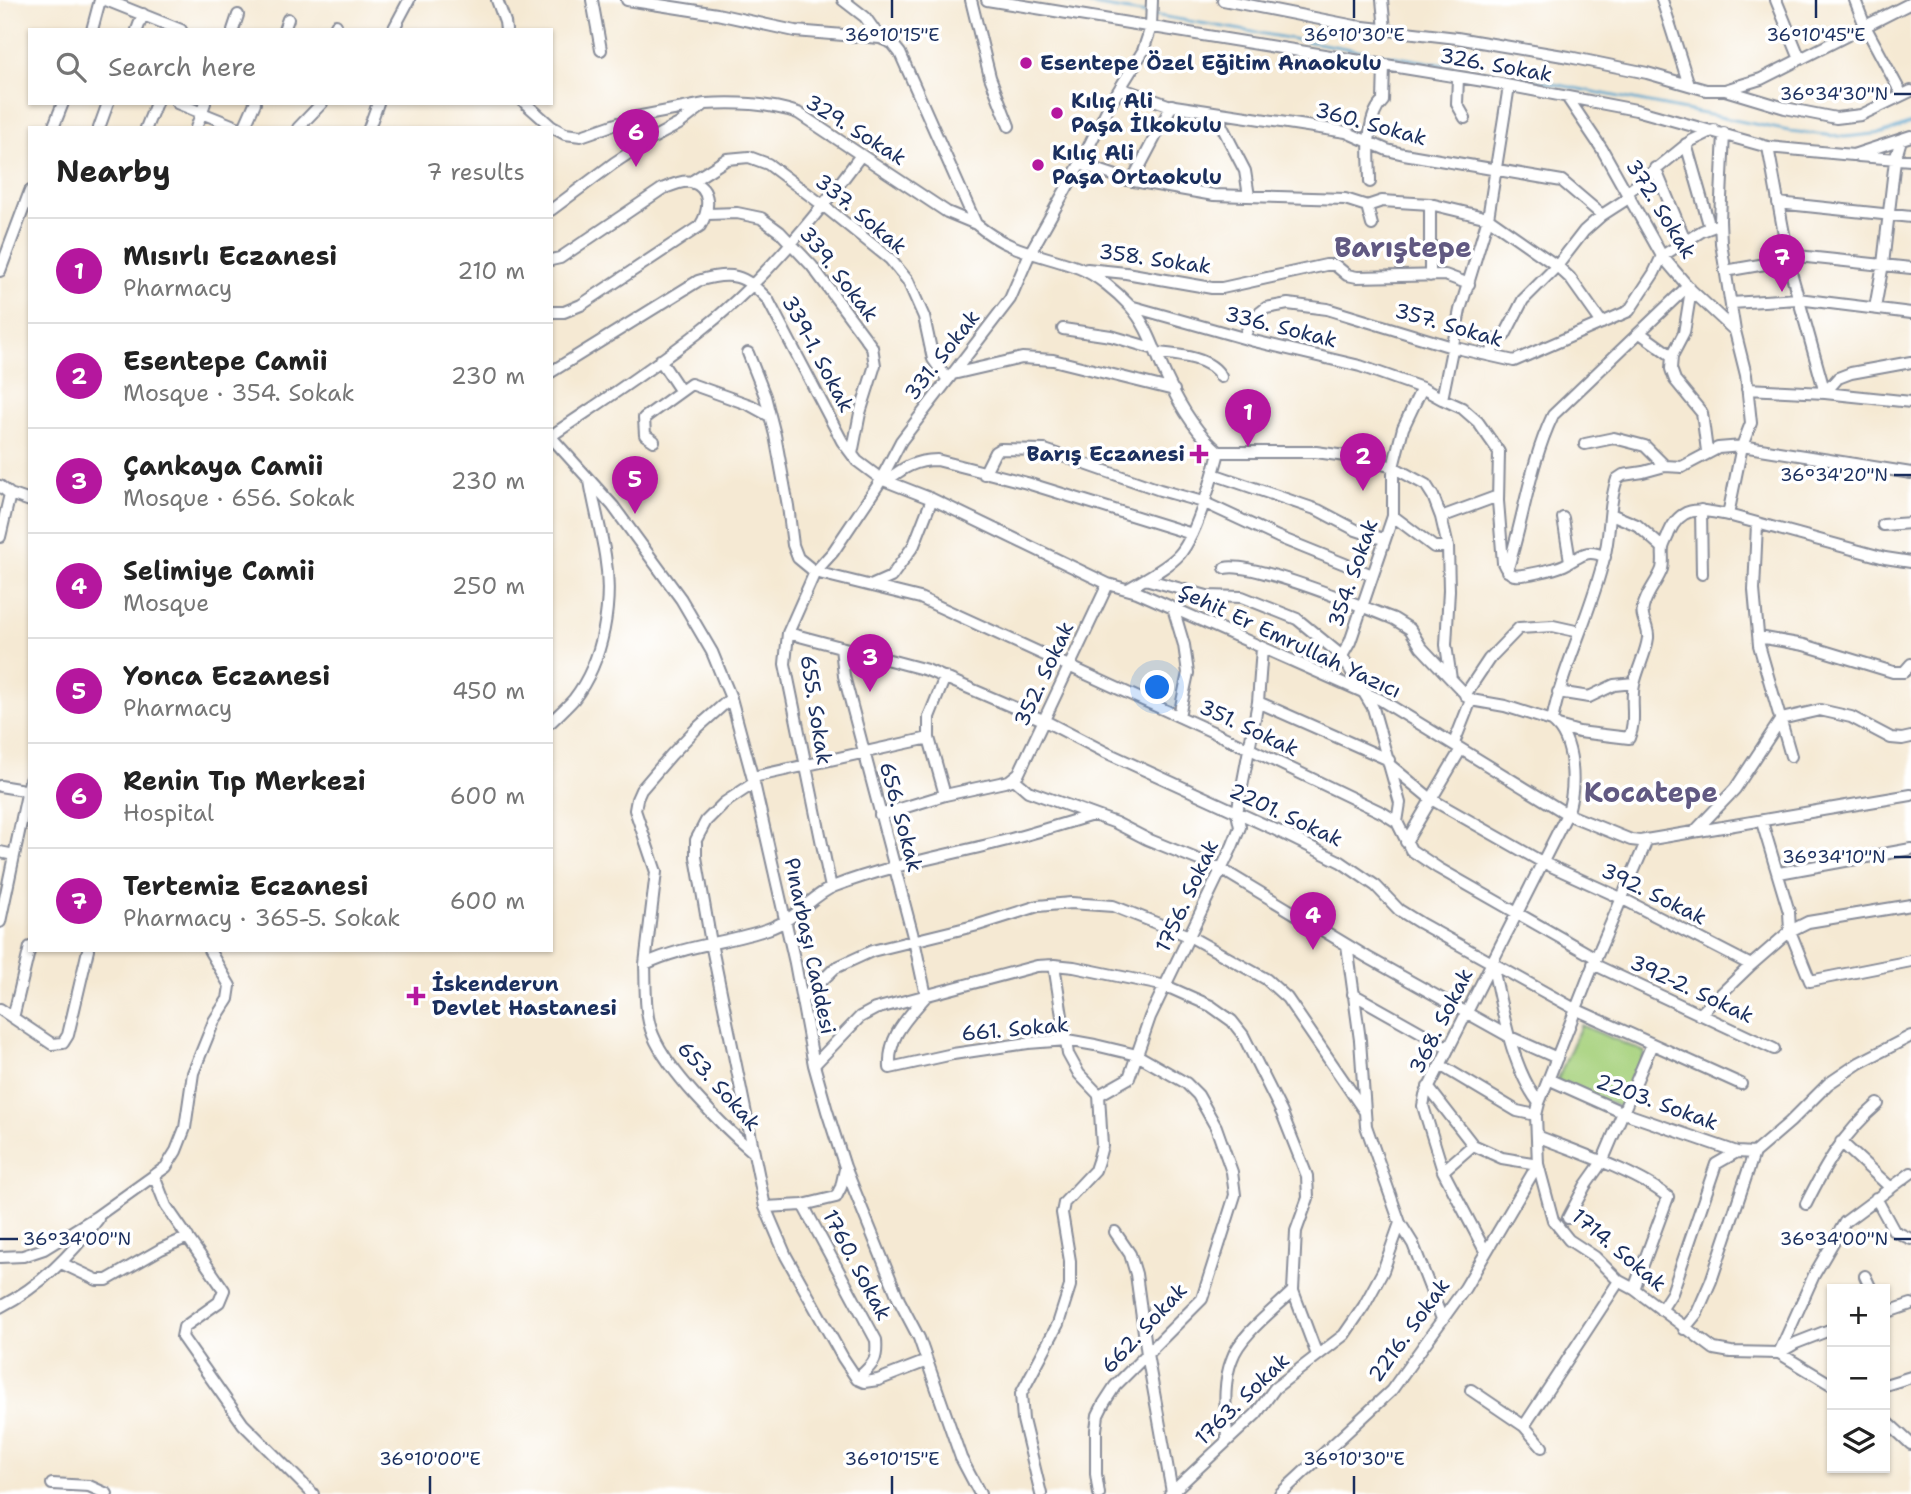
<!DOCTYPE html>
<html lang="en">
<head>
<meta charset="utf-8">
<style>
  :root { --surface:#fff; --page:#f6f6f6; --text:#222; --muted:#767676; --line:#e0e0e0; --accent:#b5179e }
  body { margin:0; font-family:"Shantell Sans",sans-serif; background:var(--page); color:var(--text) }
  .controls { position:absolute; right:21px; bottom:21px; display:grid; overflow:hidden; border-radius:0px; box-shadow:0 2px 5px #0004 }
  .controls button { width:63px; height:63px; display:grid; place-items:center; padding:0; border:0; border-bottom:2px solid var(--line); background:var(--surface); color:var(--text); font:35px sans-serif }
  .you { position:absolute; left:1158px; top:688px; width:24px; height:24px; margin:-18px; border:5px solid #fff; border-radius:50%; background:#1a73e8; box-shadow:0 0 0 10px #1a73e833 }
  .badge { display:grid; place-items:center; width:46px; height:46px; border-radius:50%; background:var(--accent); color:#fff; font-size:23px; font-weight:700 }
  .pin { position:absolute; translate:-50% -58px; filter:drop-shadow(0 2px 4px #0008) }
  .pin::after { content:''; position:absolute; top:37px; width:24px; height:21px; background:inherit; clip-path:polygon(0 0,100% 0,50% 100%) }
  .list { margin:0; padding:0; list-style:none }
  h2 { display:flex; justify-content:space-between; align-items:center; height:91px; margin:0; padding:0 28px; font-size:30px }
  h2 small { font-size:23px; font-weight:400; color:var(--muted) }
  .list li { display:grid; grid-template-columns:46px 1fr auto; gap:21px; align-items:center; box-sizing:border-box; height:105px; padding:0 28px; border-top:2px solid var(--line) }
  .list b { display:block; font-size:26px; white-space:nowrap }
  .list p { margin:0; font-size:23px; white-space:nowrap; color:var(--muted) }
  .list em { font-size:23px; font-style:normal; color:var(--muted) }
  .icon { flex:none; width:38px; height:38px; fill:none; stroke:currentColor; stroke-width:2; stroke-linecap:round; stroke-linejoin:round }
  .map { position:relative; flex:none; width:1911px; height:1494px; overflow:hidden }
  .search { position:absolute; background:var(--surface); box-shadow:0 2px 5px #0004; left:28px; top:28px; width:525px; height:77px; display:flex; align-items:center; gap:18px; box-sizing:border-box; padding:0 24px; border-radius:0px; color:var(--muted); font-size:26px }
  .panel { position:absolute; background:var(--surface); box-shadow:0 2px 5px #0004; left:28px; top:126px; width:525px; height:826px; border-radius:0px }
  .map>svg:first-child { display:block }
</style>
</head>
<body>
<div class="map">
<svg width="1911" height="1494" viewBox="0 0 1911 1494">
  <rect width="100%" height="100%" fill="#fff"/>
  <filter id="ink" filterUnits="userSpaceOnUse"><feTurbulence type="fractalNoise" baseFrequency=".0143" numOctaves="2"/><feDisplacementMap in="SourceGraphic" scale="14" xChannelSelector="R" yChannelSelector="G"/><feConvolveMatrix kernelMatrix="1 2 1 2 8 2 1 2 1" color-interpolation-filters="sRGB"/></filter>
  <filter id="wash" filterUnits="userSpaceOnUse"><feTurbulence type="fractalNoise" baseFrequency=".00686" numOctaves="4" result="noise"/><feDisplacementMap in="SourceGraphic" scale="28" xChannelSelector="R" yChannelSelector="G"/><feGaussianBlur stdDeviation="1.57" result="paint"/><feColorMatrix in="noise" values="0 0 0 0 0 0 0 0 0 0 0 0 0 0 0 0 0 1.4 0 .05"/><feComposite in="paint" operator="in"/></filter>
  <g filter="url(#wash)">
    <rect width="100%" height="100%" fill="#f5e9d3"/>
    <path fill="#a7d27e" stroke="#61806e" stroke-width="2" d="M1581 1025 1645 1052 1622 1108 1557 1081Z"/>
    <g fill="none" stroke-linecap="round" stroke-linejoin="round">
      <path stroke="#53a3cd" stroke-width="2.5" d="M1062 0 1147 14
        M1154 15 1550 83 1789 131 1845 137 1884 133 1911 123"/>
    </g>
  </g>
  <g filter="url(#ink)">
    <g fill="none" stroke-linecap="round" stroke-linejoin="round">
      <defs>
        <path id="minor" d="M106 0 181 30
          M497 0 505 22 506 30
          M592 0 601 50
          M627 0 717 14 795 31 880 38 892 43 900 53 976 224C1011 253 1039 253 1079 268 1097 275 1117 292 1130 306 1149 327 1155 353 1167 378 1179 404 1196 433 1219 452H1316L1360 458 1393 467 1426 485 1433 496 1441 517 1448 547 1449 590 1446 645 1451 679 1471 700 1505 706 1552 721C1576 739 1576 789 1567 814L1425 1095 1423 1106 1443 1171 1485 1251
          M843 0 865 17 880 38
          M971 0 990 77 1009 126
          M987 0 1490 82 1636 110 1768 147 1853 155 1911 136
          M1223 0 1355 26 1457 38 1569 57 1647 73 1706 90H1725L1785 108 1836 118 1861 115 1911 91
          M1382 0 1385 29
          M1662 0 1689 85
          M1776 0 1800 59
          M1855 0 1865 26 1902 95
          M92 30 100 0
          M137 30 143 14
          M233 30 238 15
          M284 30 288 19
          M334 30 336 25
          M393 30 409 0
          M1458 77 1457 104 1465 118
          M1120 88 1168 105 1346 132 1387 150 1404 154 1562 181 1602 215
          M1725 90 1761 79 1911 3
          M1567 97 1602 149 1662 256 1691 290 1735 331 1746 375 1751 423 1742 446 1728 515 1885 558 1911 562
          M177 103 239 128
          M525 103 552 127 565 134 581 136 636 117 705 104 679 124 649 140 614 163 551 210
          M705 104C737 102 768 103 798 113L947 212 976 224
          M1215 113 1245 171 1249 196
          M53 128 63 103
          M99 128 108 103
          M146 128 156 103
          M196 128 205 103
          M244 128 255 103
          M298 128 322 103
          M369 128 378 103
          M1724 133 1720 220 1721 243 1735 331
          M1686 144 1710 228
          M1768 147 1791 272 1825 393
          M1858 156 1911 160
          M1080 164 1128 180 1214 195 1345 199 1367 206
          M1655 168 1686 242
          M1132 181 1172 105
          M691 182 727 159 749 157 768 164 824 206 890 259 908 281 924 317 933 359 948 380
          M1370 182C1370 158 1364 119 1383 101L1384 65
          M1628 192 1691 141 1714 130
          M1778 203 1911 217
          M1367 206 1382 201 1430 204 1488 218 1557 266 1570 278 1602 323
          M1367 206 1372 225
          M708 214 737 213 761 218 780 232 812 266 872 347 875 365 860 413 852 454
          M1788 255 1911 268
          M551 260 560 258 662 189C670 186 682 180 691 182 713 188 709 212 700 226L581 305 564 312H551
          M1087 269 1126 273 1212 288H1222L1326 265H1335L1347 275 1357 277 1445 275 1469 284
          M0 271 30 191
          M1725 271 1789 260
          M1430 276V204
          M1691 290 1684 333 1672 356 1671 369 1675 380 1702 413 1707 451
          M1731 303 1798 299 1911 313
          M1130 306 1254 341 1360 366 1422 388
          M1875 308 1883 264 1895 160 1901 140
          M1063 329 1111 336 1155 349
          M1640 333 1672 356
          M1244 337 1253 318 1266 308 1288 304 1327 309 1452 347 1514 361 1629 311 1654 273 1662 256 1702 231 1720 224
          M748 353 765 396 775 435 788 506 793 545 798 558 815 572 920 598 1250 749 1383 813 1397 822 1411 850 1438 868 1596 958
          M1157 353C1178 355 1211 357 1221 377
          M1491 355 1496 339 1505 335 1523 300 1557 266 1584 231 1602 215 1630 197
          M660 360 680 390
          M551 372 698 281C731 271 745 274 768 300L842 441 857 461 881 479 932 499 1108 584 1137 592 1381 700 1567 814 1631 840 1640 841 1911 795
          M953 374 1022 358 1053 360 1174 390
          M1747 389 1825 393 1911 402
          M1825 393 1838 378 1851 373 1911 362
          M1442 399 1462 408 1478 422 1499 452 1498 501 1503 563C1505 568 1508 573 1514 575 1522 577 1555 569 1564 565 1580 558 1585 547 1605 557
          M551 436C601 402 652 369 699 332 762 283 814 219 861 155
          M551 437 613 506 681 599 712 652 723 679 731 698 754 783 795 963 814 1065 827 1111 845 1167 899 1300 919 1338 961 1458 980 1494
          M654 441 645 435 644 418 691 384 750 405 770 416
          M1585 444 1614 438 1645 446 1665 466
          M984 474 995 452 1000 449 1045 450 1160 490 1203 502 1278 537 1372 575
          M1213 474 1318 510 1356 530 1383 539
          M886 481C903 468 915 460 937 460L1027 483 1192 534
          M0 486 10 494 0 537
          M10 494 30 501
          M1701 510 1702 574
          M1611 514 1637 525 1663 548
          M1393 516 1434 547H1448
          M1441 517 1498 496
          M1563 518 1570 561
          M1757 524 1754 590 1759 645 1791 756
          M1883 525 1911 523
          M1225 568C1252 561 1363 607 1394 619L1410 629 1421 647 1451 679
          M1507 571C1524 519 1529 465 1553 415L1688 286
          M1145 579 1207 596 1242 597 1297 619 1342 656 1373 708 1400 803 1397 822
          M873 585 891 577 914 545 932 499
          M1128 589C1144 579 1166 569 1179 555 1197 535 1212 479 1219 452
          M1173 608 1184 645 1188 673 1179 716
          M788 633 927 670 1043 720 1103 751 1276 830 1341 862 1376 886 1399 910 1420 923 1575 1009 1741 1084
          M1759 637 1804 645 1893 672H1904L1911 664
          M841 647 844 676 914 940 926 996C906 1020 888 1035 890 1068L953 1054 1028 1043 1067 1040 1095 1045 1137 1055 1186 1083 1198 1095 1216 1127 1232 1172 1235 1195 1202 1299 1115 1386 1104 1403 1098 1415 1096 1430V1474L1099 1494
          M1342 656 1350 642 1393 516V467L1403 428 1422 388 1442 399 1460 310 1488 218 1509 86
          M1558 692 1589 697 1614 685 1634 683
          M1465 695 1489 659 1519 628 1553 626 1580 632
          M731 698 696 729 671 755 641 790 637 799 635 810 656 872 645 964C685 945 727 943 768 929 796 920 813 894 835 886 892 864 952 855 1011 839 1038 832 1065 823 1093 815
          M1258 702 1389 760
          M1552 721C1563 665 1591 614 1604 558 1611 533 1608 504 1617 479L1623 475 1643 472 1665 466 1682 467 1718 448 1742 446 1911 473
          M551 722C559 714 567 707 574 699 604 660 613 602 605 555 601 530 594 506 590 481
          M1558 726 1579 732 1629 738C1637 720 1630 703 1634 685 1637 669 1646 654 1648 638 1649 626 1640 618 1643 608 1646 593 1657 583 1662 569 1664 561 1662 555 1663 548 1664 543 1668 537 1669 533 1682 503 1701 510 1728 515
          M1454 743 1471 700
          M1391 766 1431 799 1542 862 1621 898 1751 965 1790 931 1808 922 1911 905
          M753 777 929 738
          M1013 778 1028 791 1116 823 1147 839 1221 869 1367 957 1510 1037 1557 1058
          M754 783 724 803 706 821 696 840V857L711 943 765 1207 786 1256 843 1358 857 1379 864 1382 878 1380 927 1361
          M0 786 30 791
          M945 795 929 738V717L945 677
          M880 815 945 795 1009 781 1019 773 1108 584
          M1762 822 1789 912 1790 931 1810 981 1911 961
          M1696 830 1735 789 1781 719 1820 710 1851 717 1891 738 1902 739 1911 737
          M1647 840 1596 958 1539 1103 1536 1115 1538 1164 1553 1220 1569 1240 1595 1257 1619 1281 1634 1289 1714 1349 1731 1352 1779 1353 1832 1385
          M1406 842 1461 749
          M0 852 14 855
          M1779 873 1911 849
          M831 888 785 664 788 633 815 572 833 552 878 485 901 441 1010 299 1030 253 1080 164 1109 106 1143 51 1151 27 1152 0
          M0 922 30 780
          M1347 945 1360 1040 1365 1112
          M1492 963C1502 1007 1511 1067 1539 1103
          M645 964C646 988 644 1013 653 1035 668 1071 721 1125 752 1151
          M1593 964 1774 1049
          M1353 994 1449 1048
          M802 1000 835 968 872 951 978 925 1038 906 1071 903 1113 906 1189 936 1266 979 1287 998 1365 1112 1366 1126 1400 1223 1413 1244 1442 1319
          M0 1009 52 1044 63 1043 68 1035 88 950
          M1699 1015 1751 965
          M13 1018 30 947
          M814 1065 860 1017 875 1009 1037 966 1054 965 1074 967 1166 986 1211 1006 1232 1021 1243 1035 1282 1113 1307 1176 1308 1198 1296 1231 1293 1291 1317 1355
          M1440 1065 1517 1111 1536 1115
          M1548 1079 1624 1113 1737 1152 1754 1153
          M1099 1095 1129 1078 1150 1017 1232 847 1240 827 1237 813 1258 702 1262 648
          M1537 1136C1574 1151 1638 1172 1668 1197L1634 1289
          M1841 1142 1891 1188
          M1443 1171 1473 1145
          M154 1175 166 1206 224 1290 219 1302 184 1327 182 1337 243 1424 313 1494
          M1876 1198 1894 1231 1911 1239
          M1806 1204C1826 1164 1843 1134 1878 1104
          M803 1205 876 1340C878 1362 872 1365 857 1379
          M765 1207 803 1205 836 1197 841 1187 845 1169
          M1568 1218 1585 1186 1602 1162 1652 1044
          M1115 1232 1130 1254 1136 1274 1147 1354 1172 1492
          M0 1257 23 1256 44 1249 96 1217 166 1167 176 1151 185 1128 193 1073 214 1021 228 999 230 986 209 950
          M61 1263 97 1280H107L161 1249 188 1237
          M1865 1276 1871 1289
          M0 1307C41 1286 71 1255 98 1219
          M1661 1310 1672 1293 1716 1164 1737 1152
          M1885 1313 1911 1304
          M1684 1329 1697 1313 1711 1281 1754 1153 1790 1122 1828 1084 1859 1063 1911 1036
          M1779 1353 1814 1275 1845 1222 1911 1173
          M1779 1353 1796 1343 1832 1329
          M1885 1385 1911 1377
          M1471 1390 1524 1426 1542 1447
          M1885 1420 1911 1444
          M1524 1426 1619 1281
          M1227 1440C1226 1413 1222 1384 1232 1359 1240 1335 1275 1309 1293 1291
          M52 1484 89 1486 107 1494
          M1041 1494 1023 1420 1021 1394 1058 1324 1070 1286V1261L1062 1213 1064 1203 1095 1170 1098 1161 1102 1146 1099 1095 1079 1074 1068 1054 1054 965
          M1170 1494 1256 1414 1275 1388 1344 1335 1364 1306 1383 1271 1400 1223
          M1280 1494 1391 1391 1465 1288 1538 1164 1502 1158 1473 1145 1428 1087"/>
      </defs>
      <use href="#minor" stroke="#888c98" stroke-width="14"/>
      <use href="#minor" stroke="#fff" stroke-width="10"/>
    </g>
  </g>
  <path fill="none" stroke="#1b2f5e" stroke-width="2.5" d="M892 0V18M1354 0V18M1816 0V18M1894 94H1911M1894 475H1911M1894 857H1911M0 1239H18M1894 1239H1911M430 1476V1494M892 1476V1494M1354 1476V1494"/>
  <g fill="#b5179e" stroke="#fff" stroke-width="2.5">
    <circle cx="1026" cy="63" r="7"/>
    <circle cx="1057" cy="113" r="7"/>
    <circle cx="1038" cy="165" r="7"/>
    <path d="M1195.5 443.5h7v7h7v7h-7v7h-7v-7h-7v-7h7z"/>
    <path d="M412.5 985.5h7v7h7v7h-7v7h-7v-7h-7v-7h7z"/>
  </g>
  <g text-anchor="middle" stroke-width="7" stroke-linejoin="round" paint-order="stroke">
    <g font-size="21" font-weight="bold" fill="#1b2f5e" stroke="#fff" text-anchor="start">
      <text x="1040" y="70">Esentepe Özel Eğitim Anaokulu</text>
      <text x="1071" y="108">Kılıç Ali<tspan x="1071" dy="24">Paşa İlkokulu</tspan></text>
      <text x="1052" y="160">Kılıç Ali<tspan x="1052" dy="24">Paşa Ortaokulu</tspan></text>
      <text x="1185" y="461" text-anchor="end">Barış Eczanesi</text>
      <text x="432" y="991">İskenderun<tspan x="432" dy="24">Devlet Hastanesi</tspan></text>
    </g>
    <g font-size="21" fill="#1b2f5e" stroke="#fff">
      <text transform="translate(1496 65) rotate(10)" y="7">326. Sokak</text>
      <text transform="translate(1371 124) rotate(15)" y="7">360. Sokak</text>
      <text transform="translate(856 130) rotate(32)" y="7">329. Sokak</text>
      <text transform="translate(1661 209) rotate(58)" y="7">372. Sokak</text>
      <text transform="translate(861 214) rotate(40)" y="7">337. Sokak</text>
      <text transform="translate(1155 259) rotate(8)" y="7">358. Sokak</text>
      <text transform="translate(839 274) rotate(52)" y="7">339. Sokak</text>
      <text transform="translate(1449 325) rotate(16)" y="7">357. Sokak</text>
      <text transform="translate(1281 327) rotate(14)" y="7">336. Sokak</text>
      <text transform="translate(818 354) rotate(62)" y="7">339-1. Sokak</text>
      <text transform="translate(942 355) rotate(-52)" y="7">331. Sokak</text>
      <text transform="translate(1353 573) rotate(-71)" y="7">354. Sokak</text>
      <text transform="translate(1290 641) rotate(25)" y="7">Şehit Er Emrullah Yazıcı</text>
      <text transform="translate(1044 674) rotate(-65)" y="7">352. Sokak</text>
      <text transform="translate(816 710) rotate(81)" y="7">655. Sokak</text>
      <text transform="translate(1249 728) rotate(25)" y="7">351. Sokak</text>
      <text transform="translate(1286 815) rotate(25)" y="7">2201. Sokak</text>
      <text transform="translate(901 817) rotate(75)" y="7">656. Sokak</text>
      <text transform="translate(1654 894) rotate(26)" y="7">392. Sokak</text>
      <text transform="translate(1187 896) rotate(-65)" y="7">1756. Sokak</text>
      <text transform="translate(810 946) rotate(78)" y="7">Pınarbaşı Caddesi</text>
      <text transform="translate(1692 989) rotate(25)" y="7">392-2. Sokak</text>
      <text transform="translate(1441 1021) rotate(-63)" y="7">368. Sokak</text>
      <text transform="translate(1015 1029) rotate(-5)" y="7">661. Sokak</text>
      <text transform="translate(719 1086) rotate(48)" y="7">653. Sokak</text>
      <text transform="translate(1657 1102) rotate(20)" y="7">2203. Sokak</text>
      <text transform="translate(1619 1250) rotate(40)" y="7">1714. Sokak</text>
      <text transform="translate(857 1265) rotate(62)" y="7">1760. Sokak</text>
      <text transform="translate(1144 1328) rotate(-47)" y="7">662. Sokak</text>
      <text transform="translate(1409 1330) rotate(-54)" y="7">2216. Sokak</text>
      <text transform="translate(1242 1399) rotate(-44)" y="7">1763. Sokak</text>
    </g>
    <g font-size="28" font-weight="bold" fill="#615982" stroke="#fff">
      <text x="1403" y="257">Barıştepe</text>
      <text x="1651" y="802">Kocatepe</text>
    </g>
  </g>
  <g font-size="18" text-anchor="middle" fill="#1b2f5e" stroke="#fff" stroke-width="7" stroke-linejoin="round" paint-order="stroke">
    <text x="892" y="41">36°10'15"E</text>
    <text x="1354" y="41">36°10'30"E</text>
    <text x="1816" y="41">36°10'45"E</text>
    <text x="1834" y="100">36°34'30"N</text>
    <text x="1834" y="481">36°34'20"N</text>
    <text x="1834" y="863">36°34'10"N</text>
    <text x="77" y="1245">36°34'00"N</text>
    <text x="1834" y="1245">36°34'00"N</text>
    <text x="430" y="1465">36°10'00"E</text>
    <text x="892" y="1465">36°10'15"E</text>
    <text x="1354" y="1465">36°10'30"E</text>
  </g>
</svg>
<div class="controls">
<button>+</button>
<button>−</button>
<button><svg class="icon" aria-label="layers" viewBox="0 0 24 24"><path d="M12 4l9 5-9 5-9-5zM3 14l9 5 9-5"/></svg></button>
</div>
<div class="you"></div>
<div class="pin badge" style="left:1248px;top:447px">1</div>
<div class="pin badge" style="left:1363px;top:491px">2</div>
<div class="pin badge" style="left:870px;top:692px">3</div>
<div class="pin badge" style="left:1313px;top:950px">4</div>
<div class="pin badge" style="left:635px;top:514px">5</div>
<div class="pin badge" style="left:636px;top:167px">6</div>
<div class="pin badge" style="left:1782px;top:292px">7</div>
<div class="search"><svg class="icon" aria-label="search" viewBox="0 0 24 24"><circle cx="10" cy="10" r="6"/><path d="M15 15l6 6"/></svg>Search here</div>
<section class="panel">
<h2>Nearby<small>7 results</small></h2>
<ul class="list">
<li><span class="badge">1</span><div><b>Mısırlı Eczanesi</b><p>Pharmacy</p></div><em>210 m</em></li>
<li><span class="badge">2</span><div><b>Esentepe Camii</b><p>Mosque · 354. Sokak</p></div><em>230 m</em></li>
<li><span class="badge">3</span><div><b>Çankaya Camii</b><p>Mosque · 656. Sokak</p></div><em>230 m</em></li>
<li><span class="badge">4</span><div><b>Selimiye Camii</b><p>Mosque</p></div><em>250 m</em></li>
<li><span class="badge">5</span><div><b>Yonca Eczanesi</b><p>Pharmacy</p></div><em>450 m</em></li>
<li><span class="badge">6</span><div><b>Renin Tıp Merkezi</b><p>Hospital</p></div><em>600 m</em></li>
<li><span class="badge">7</span><div><b>Tertemiz Eczanesi</b><p>Pharmacy · 365-5. Sokak</p></div><em>600 m</em></li>
</ul>
</section>
</div>
</body>
</html>
